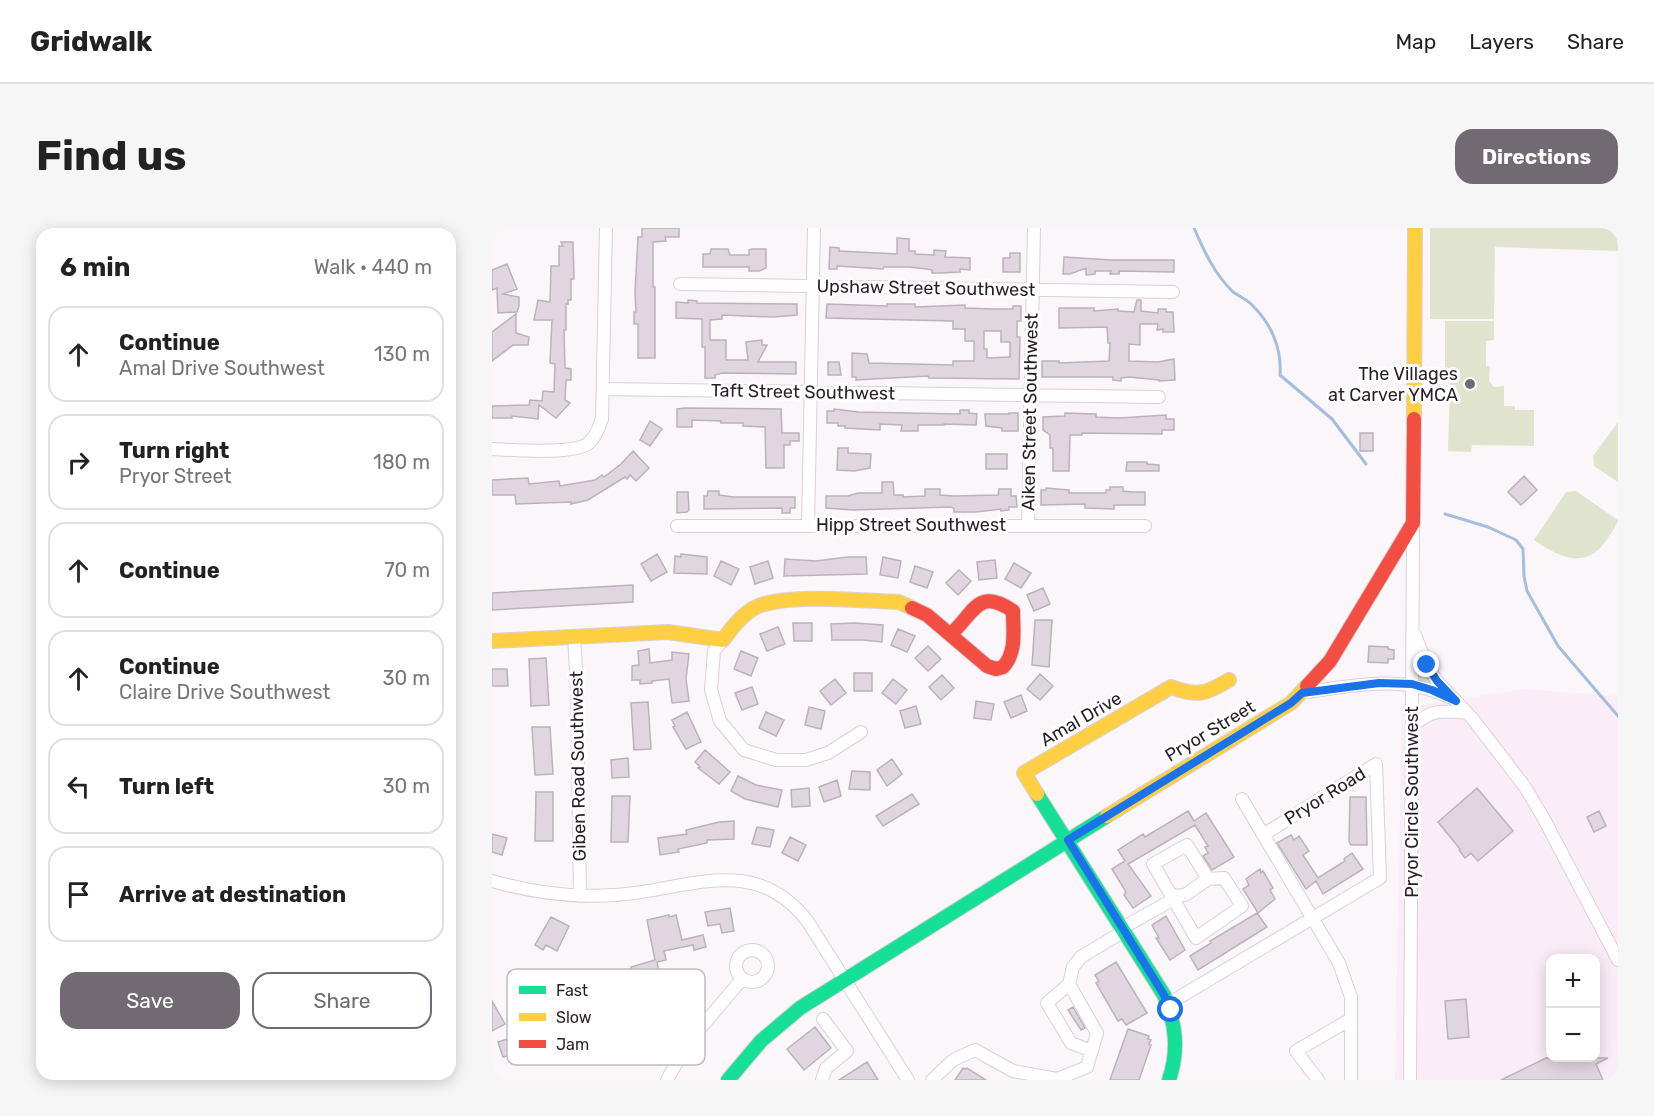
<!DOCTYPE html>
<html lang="en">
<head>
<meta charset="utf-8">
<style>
  :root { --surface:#fff; --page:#f6f6f6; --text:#222; --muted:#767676; --line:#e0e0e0; --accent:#726a72 }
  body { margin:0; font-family:Rubik,sans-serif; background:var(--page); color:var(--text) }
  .controls { position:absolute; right:18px; bottom:18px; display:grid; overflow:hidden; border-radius:12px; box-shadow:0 3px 15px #0003 }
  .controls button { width:54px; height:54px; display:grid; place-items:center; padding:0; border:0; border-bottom:2px solid var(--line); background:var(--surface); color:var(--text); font:30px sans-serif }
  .stop { position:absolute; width:18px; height:18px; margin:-14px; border:4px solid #1a73e8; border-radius:50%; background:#fff }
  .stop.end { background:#1a73e8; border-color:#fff; box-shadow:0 2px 6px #0008 }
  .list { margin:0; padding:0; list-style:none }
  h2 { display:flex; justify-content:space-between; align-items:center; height:78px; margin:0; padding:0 24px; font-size:26px }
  h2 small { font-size:20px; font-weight:400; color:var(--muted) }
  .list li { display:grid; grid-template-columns:39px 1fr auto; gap:18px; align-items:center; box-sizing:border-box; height:96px; margin:0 12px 12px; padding:0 12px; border:2px solid var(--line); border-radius:18px }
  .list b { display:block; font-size:22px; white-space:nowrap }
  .list p { margin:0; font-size:20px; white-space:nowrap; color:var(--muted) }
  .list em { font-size:20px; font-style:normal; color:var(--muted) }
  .actions { display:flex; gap:12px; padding:18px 24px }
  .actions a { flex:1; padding:14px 0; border:2px solid var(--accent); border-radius:18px; text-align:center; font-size:21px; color:var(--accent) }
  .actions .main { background:var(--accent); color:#fff }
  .icon { flex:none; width:33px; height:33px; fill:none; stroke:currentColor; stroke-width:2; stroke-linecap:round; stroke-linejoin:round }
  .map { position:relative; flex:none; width:1126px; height:852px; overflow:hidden; border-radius:18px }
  header { display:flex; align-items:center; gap:36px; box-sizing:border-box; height:84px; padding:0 30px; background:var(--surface); border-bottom:2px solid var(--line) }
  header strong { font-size:28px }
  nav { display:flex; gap:33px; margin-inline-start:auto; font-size:21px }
  .intro { display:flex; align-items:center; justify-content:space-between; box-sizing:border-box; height:144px; padding:0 36px }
  h1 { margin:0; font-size:42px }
  .button { padding:15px 27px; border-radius:18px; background:var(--accent); color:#fff; font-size:21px; font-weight:700 }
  main { display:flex; gap:36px; padding:0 36px }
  aside { flex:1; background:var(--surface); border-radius:18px; box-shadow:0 3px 15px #0003 }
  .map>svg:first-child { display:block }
</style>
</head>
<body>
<header>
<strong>Gridwalk</strong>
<nav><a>Map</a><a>Layers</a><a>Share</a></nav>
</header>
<div class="intro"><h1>Find us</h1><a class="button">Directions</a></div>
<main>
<aside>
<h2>6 min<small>Walk · 440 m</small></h2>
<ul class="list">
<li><svg class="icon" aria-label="ahead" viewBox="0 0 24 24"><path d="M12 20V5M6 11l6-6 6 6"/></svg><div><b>Continue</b><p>Amal Drive Southwest</p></div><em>130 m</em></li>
<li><svg class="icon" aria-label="right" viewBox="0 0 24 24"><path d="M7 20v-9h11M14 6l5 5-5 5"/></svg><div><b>Turn right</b><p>Pryor Street</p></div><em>180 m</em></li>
<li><svg class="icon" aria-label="ahead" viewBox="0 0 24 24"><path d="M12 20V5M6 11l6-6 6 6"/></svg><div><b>Continue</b></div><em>70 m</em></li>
<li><svg class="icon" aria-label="ahead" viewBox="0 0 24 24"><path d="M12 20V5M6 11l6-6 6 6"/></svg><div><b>Continue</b><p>Claire Drive Southwest</p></div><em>30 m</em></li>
<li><svg class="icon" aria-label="left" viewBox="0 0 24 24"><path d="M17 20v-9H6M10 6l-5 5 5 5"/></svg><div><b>Turn left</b></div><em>30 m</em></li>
<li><svg class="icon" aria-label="arrive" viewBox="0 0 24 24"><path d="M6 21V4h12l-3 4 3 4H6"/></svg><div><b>Arrive at destination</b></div></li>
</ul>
<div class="actions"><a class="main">Save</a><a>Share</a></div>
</aside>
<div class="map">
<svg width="1126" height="852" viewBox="0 0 1126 852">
  <rect width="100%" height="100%" fill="#faf6fa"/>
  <path fill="#fbedf8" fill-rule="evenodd" d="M1032 461 1126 468V852H903L910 480ZM1058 730H1104V830H1058Z"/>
  <path fill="#e0e4cf" d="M938 0H1126V23L1003 19 1002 91H938Z
    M953 93H1002V112L994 113V138H998L997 153 1002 159 1012 158V178H1023V182H1042V218L980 217 979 224 956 223 958 153 953 152Z
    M1126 194V254L1102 238 1101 228Z
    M1084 263 1126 292C1124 298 1121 303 1117 308 1097 343 1069 331 1042 312L1074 264Z"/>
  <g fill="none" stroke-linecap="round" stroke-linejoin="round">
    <path stroke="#a6bedd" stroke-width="3" d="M702 0C712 23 722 45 740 63 746 68 754 71 759 76 779 95 790 120 788 147L840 191 874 236
      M953 286 996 299 1024 312 1031 321 1032 348 1035 363 1066 418 1126 488"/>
  </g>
  <path fill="#e0d6df" stroke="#bab3ba" stroke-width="1.5" fill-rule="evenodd" d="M150 0H187V9H173L174 13 161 14V59H163V130H146V96H142V84H144L143 64 146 9H150Z
    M405 10 417 11V23H423V26L442 27V22L454 23 453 29 478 30V42L468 41V44L448 45H440V42L435 41 416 39H392L391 41 345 38V41H337L338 19 347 20V23L405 26Z
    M69 14H81L82 51H79V72H76V76H74V102H72L73 140 79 141V152H74L73 172 78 175 64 190 47 177 46 191 20 188V190H0V178L37 177 38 172 50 173 51 163 62 164 63 136 58 135 60 92H42L46 72 58 74 59 38H67V18H71Z
    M219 21H236L238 27H257V22L260 21H274V40L267 43H257V39H211V26H218Z
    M518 25H528V44H511V30H518Z
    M572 29 619 32H682V44L627 43V46H618L619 43H603V46L594 47V40L578 46H571Z
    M15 36 25 61 11 66 27 69V78L25 84 6 85 5 60 0 62V42Z
    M196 72 205 73V75L305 76V87L281 89 230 87V91L218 92V112H234V132H256L254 114 270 112V117H275L266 134H304V146L230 145 223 147V150H213V119H210V91L184 90V74L196 75Z
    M645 72H649V83L666 85V81H674V84H681L682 104H671V101L665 102 666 96H648V117L637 116V133L666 134 682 131 683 152 667 153V152L637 149 629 150V153L621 152V149H550V133H567V135L617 133 618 115H616L615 99 567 100V80H602V83L626 81V83L642 84Z
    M335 76 395 78V76H423V79L473 77V80L503 81H521V78H529V93H525V109H528L527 151 437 150 436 148 364 152V149H360V125L375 126 377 135 461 137V133H482V113H473V101H461V93L334 90ZM492 103H509V114H518V129L495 130V121H492Z
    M24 86V105L37 109 36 117H21L0 133V104Z
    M336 134H347L349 147H336Z
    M193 180 289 181 290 205H307V213H298V217H292V240H274L273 199 251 198V195H229V193L200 192V199H185V181Z
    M342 181 366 184 468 186V182H477V185L485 186 484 197 452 196V197H426V203H409L410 197 388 196V202L353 200V198H346V195H335V183H342Z
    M517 185H526V203H510V200L494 198 493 186H517Z
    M573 185 604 186V189L627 190 674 187V191H682V202H670V206L590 205V207H578L577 243H561V220H558V207L551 202V189L573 188Z
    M158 193 170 201 158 218 148 212Z
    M868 205H881V223H868Z
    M346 220H356V225L379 226 378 240 362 243 345 242Z
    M141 223 157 240 144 253 138 247 135 251 133 249 96 272 79 276V274L24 276 23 267H0V252L36 250 37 256 67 253 68 258 103 252 110 247 112 249 129 236Z
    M494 226H515V241H494Z
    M635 234H655V236L667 237V243H634Z
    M1032 248 1045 262 1029 277 1016 264Z
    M390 254H401L402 267H411V269L433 268V261H448V267L462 268 506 267 507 261H519V268H524L525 279H517V282L509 283V281L484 284H462V280L458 279 361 282 334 280V268H356L366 265H390Z
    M618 259H631V263L640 264H653V277H622V281L593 280V276L549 277V262H554V260L577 262V265H614V262H618Z
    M216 263H227V267L241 269H303V280H298V285H290V280L212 281V268H215Z
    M185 264H196L197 282 195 284 185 285Z
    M165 326 175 344 159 353 149 336Z
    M189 326 215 329V346L182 345 183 328 189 329Z
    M356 329H374L375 346 292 348 293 331 324 333Z
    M391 329 409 333 406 350 388 347Z
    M503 332 505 350 487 352 485 334Z
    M229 333 247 341 239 357 222 348Z
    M276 333 281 350 263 356 258 339Z
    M522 335 539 345 529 360 513 351Z
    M423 338 441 344 435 360 418 354Z
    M467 342 479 353 466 367 454 355Z
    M141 357V374L0 382V365Z
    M551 360 558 376 542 383 535 367Z
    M543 392H560L557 439 540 437Z
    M301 395H320V413H302Z
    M363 395 391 397 390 414 371 412H340L339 396Z
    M286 399 293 416 275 423 268 406Z
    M406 401 423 408 415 424 399 417Z
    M436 418 449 431 436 443 423 430Z
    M877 418 896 419V421L902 422V431H896V435L876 434Z
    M157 421 158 435 180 432V424L197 426 194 451 197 473 180 475 177 451 160 453V455L148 456V452H140V438L147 437 146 423Z
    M249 423 266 430 259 448 242 441Z
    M54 430 57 477 39 478 37 431Z
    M0 441H15L16 458H0Z
    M362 445H380V463H362Z
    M548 446 561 458 548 472 535 461Z
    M450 447 462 460 449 472 437 459Z
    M343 451 354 465 339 477 328 463Z
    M401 451 415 462 404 476 390 465Z
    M260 459 266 476 250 482 243 465Z
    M529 467 535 483 519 490 512 474Z
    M484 473 502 476 499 492 482 490Z
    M156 474 159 521 142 522 139 475Z
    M424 478 429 496 413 500 408 483Z
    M317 479 333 483 329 501 313 497Z
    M195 484 209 514 194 521 181 499 183 498 180 492Z
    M274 484 292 492 284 508 267 500Z
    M40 499H58L61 546 43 547Z
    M213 522 238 544 227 556 206 540 208 539 203 534Z
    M136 530 137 549 120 550 119 532Z
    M400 531 410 546 395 558 385 542Z
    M360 543 378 544V562L357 561Z
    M246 548 264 557 290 562 286 579 253 571 239 563Z
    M345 552 349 568 332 574 327 559Z
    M317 560 318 578 300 579 299 562Z
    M985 560 1021 603 986 633 979 625 973 630 967 622 968 621 946 594Z
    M44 564H61V613H43Z
    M420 566 427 576 391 598 384 588Z
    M120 568H138L136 614H119Z
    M858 569H874L875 617H859L857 614Z
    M696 583 702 593 714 585 742 629 720 642 711 628 716 625 713 619 716 618 703 597 636 636 659 668 641 680 632 667 634 664 620 641 633 633 626 622 651 606 653 609Z
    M1107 583 1114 598 1102 604 1095 589Z
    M242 593V611L215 612V615L186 621 187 624 168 627 166 610 195 606 194 602 227 594Z
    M265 599 282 602 278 619 260 616Z
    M0 606 15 610 10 627 0 624Z
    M799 607 802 612 807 608 817 623 811 627 826 650 853 633 852 631 860 625 871 641 831 666 824 653 814 661 785 615Z
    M298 609 314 617 306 633 290 625Z
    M768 641 769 645 771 643 781 660 778 662 783 671 766 685 751 661 757 657 754 651Z
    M238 680 242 703 230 705 228 696 216 698 213 684Z
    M765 685 775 699 706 742 698 728 719 715 718 713Z
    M177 687V689L184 687 190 712 211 707 214 719 202 722 201 717 172 723 174 732 165 734 167 744 141 750 139 739 163 732 155 692Z
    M674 688 693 722 678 732 664 710H667L660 697Z
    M59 689 77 698 65 723 54 717 51 722 43 717Z
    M624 734 655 785 634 797 630 791 626 793 604 755 607 753 603 747Z
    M974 771 977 809 956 811 953 773Z
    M0 773 13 796 0 803Z
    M581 779 593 800 589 802 576 782Z
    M323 799 339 820 312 842 295 821Z
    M636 801 657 808 656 811 659 812 657 816 659 817 647 852H618Z
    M18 810 23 826 11 829 6 814Z
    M1054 830H1116L1104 836 1111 852H1009Z
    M375 834 386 852H347Z
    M471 840 473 841 475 840 494 852H463Z"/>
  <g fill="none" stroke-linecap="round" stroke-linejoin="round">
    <defs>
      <path id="street" d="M188 56 681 64
        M111 161 667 169
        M0 221C21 222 82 227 97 215 104 208 107 200 110 191L114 0
        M536 297 542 0
        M185 298H653
        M316 298 322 0
        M923 407 935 437 945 453 980 490 1033 559 1052 591 1126 732
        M82 408 85 460 88 668
        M231 412 222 423 219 462 228 493 252 522 284 532H314L336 525 369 504
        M810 465C859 458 910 446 956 469
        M921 498C941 480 950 483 975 485
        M750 571 847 735 859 769V852
        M0 653C39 664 81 670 122 667 195 663 262 623 316 694L416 852
        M680 668 693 667 716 651 732 650 750 678 704 710 661 636 695 617 716 651
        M630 700 682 671
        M244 738a16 16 0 1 1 32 0a16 16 0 1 1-32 0Z
        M577 756 555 775 579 815 600 823
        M676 776 888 650 884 536 771 607
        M175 852 195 816 250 751
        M330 852 334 840 355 823 331 791
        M440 852 461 832 483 822 521 843 565 851 595 839 605 805 577 756 581 739 589 729 632 703
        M826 852 804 823 859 791
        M918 852 921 297"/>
      <path id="fast" d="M545 566 672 767C684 796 687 822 677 852
        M236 852 269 813 308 780 615 588"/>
      <path id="slow" d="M922 191 923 0
        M0 413 176 404 231 412C241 398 255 380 272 376 308 366 368 373 407 374L420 380
        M545 566 532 545 679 459C705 469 714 466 737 452
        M615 588 799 475 815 458"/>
      <path id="jam" d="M420 380 435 387 495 438 504 441 511 439C525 424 521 402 521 383 486 359 483 384 459 406
        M815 458 838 433 921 295 922 191"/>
    </defs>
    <use href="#street" stroke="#d8d1d7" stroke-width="14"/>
    <use href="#fast" stroke="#d8d1d7" stroke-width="16"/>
    <use href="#slow" stroke="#d8d1d7" stroke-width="16"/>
    <use href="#jam" stroke="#d8d1d7" stroke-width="16"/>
    <use href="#street" stroke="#fefefe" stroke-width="12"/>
    <use href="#fast" stroke="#16e098" stroke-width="14"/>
    <use href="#slow" stroke="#ffcf43" stroke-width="14"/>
    <use href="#jam" stroke="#f24e42" stroke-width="14"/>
  </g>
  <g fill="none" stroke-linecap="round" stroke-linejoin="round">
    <path stroke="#1a73e8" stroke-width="8" d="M679 782 672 767 576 612 799 475 810 465 887 455 920 456 940 462 964 473 945 453 935 437"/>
  </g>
  <circle fill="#726a72" stroke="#fff" stroke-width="2" cx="978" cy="156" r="6"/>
  <g text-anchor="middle" stroke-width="6" stroke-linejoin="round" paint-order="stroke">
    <g font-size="18" fill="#291e28" stroke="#fff">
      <text transform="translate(434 60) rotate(1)" y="6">Upshaw Street Southwest</text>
      <text transform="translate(311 164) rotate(1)" y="6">Taft Street Southwest</text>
      <text transform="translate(538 184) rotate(-89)" y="6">Aiken Street Southwest</text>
      <text x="419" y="303">Hipp Street Southwest</text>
      <text transform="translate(589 491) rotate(-30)" y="6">Amal Drive</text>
      <text transform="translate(718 503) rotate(-31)" y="6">Pryor Street</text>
      <text transform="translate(86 538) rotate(-91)" y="6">Giben Road Southwest</text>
      <text transform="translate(833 568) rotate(-32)" y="6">Pryor Road</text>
      <text transform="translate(920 574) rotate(-90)" y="6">Pryor Circle Southwest</text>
    </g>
    <g font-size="18" fill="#291e28" stroke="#fff" text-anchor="end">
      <text x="966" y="152">The Villages<tspan x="966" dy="21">at Carver YMCA</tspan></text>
    </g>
  </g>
  <rect x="15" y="741" width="198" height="96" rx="9" fill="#fff" stroke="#bfbcbe" stroke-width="1.5"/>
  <rect x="27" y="758" width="27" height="8" fill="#16e098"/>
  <rect x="27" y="785" width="27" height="8" fill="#ffcf43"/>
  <rect x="27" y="812" width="27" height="8" fill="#f24e42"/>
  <g font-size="16" fill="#291e28">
    <text x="64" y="768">Fast</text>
    <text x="64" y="795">Slow</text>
    <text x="64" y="822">Jam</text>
  </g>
</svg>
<div class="controls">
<button>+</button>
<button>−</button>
</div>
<div class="stop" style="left:679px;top:782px"></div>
<div class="stop end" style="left:935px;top:437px"></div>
</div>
</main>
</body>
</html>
